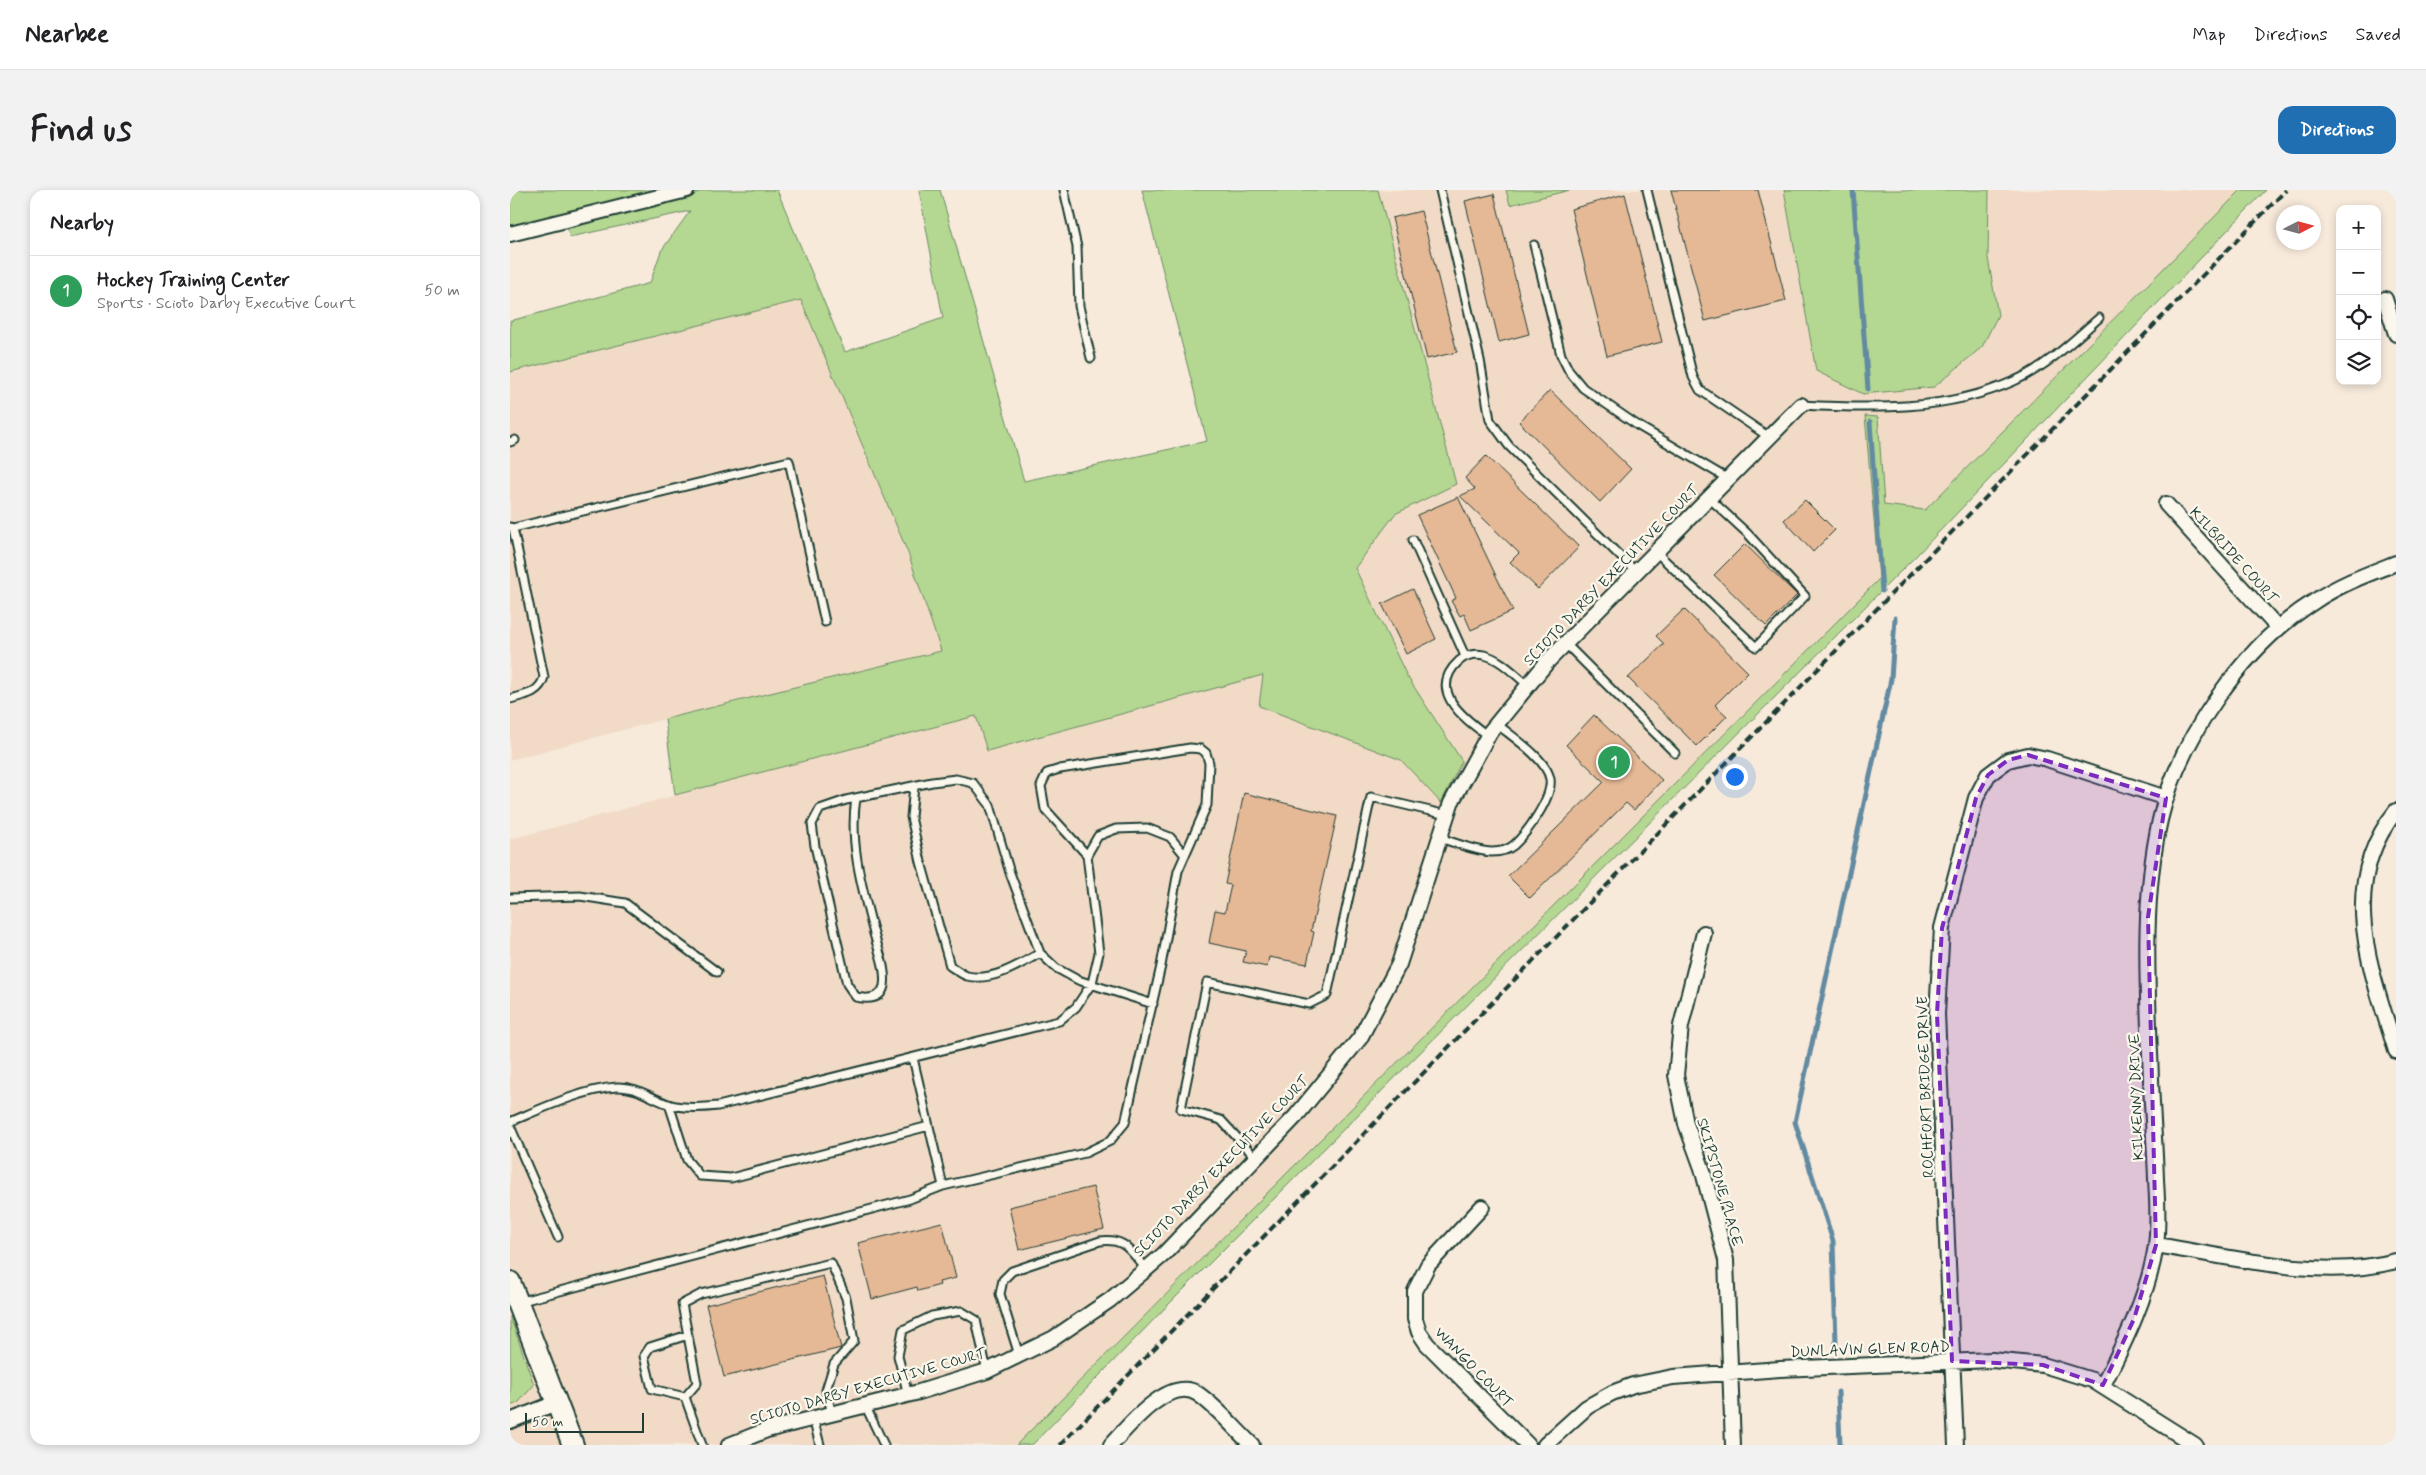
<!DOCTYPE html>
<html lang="en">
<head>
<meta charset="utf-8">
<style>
  :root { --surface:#fff; --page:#f2f2f2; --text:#202124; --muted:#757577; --line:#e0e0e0; --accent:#1f6fb2 }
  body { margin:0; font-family:Mynerve,sans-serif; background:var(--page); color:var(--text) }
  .controls { position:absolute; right:15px; top:15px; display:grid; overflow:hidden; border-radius:10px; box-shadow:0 2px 8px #0003 }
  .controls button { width:45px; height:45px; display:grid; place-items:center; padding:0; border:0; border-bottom:1px solid var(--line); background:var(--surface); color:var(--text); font:25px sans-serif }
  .compass { position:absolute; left:1766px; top:15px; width:45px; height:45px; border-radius:50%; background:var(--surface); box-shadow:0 2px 8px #0003; rotate:84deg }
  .scale { position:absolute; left:15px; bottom:12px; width:119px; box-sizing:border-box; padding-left:5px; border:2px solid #1f3d34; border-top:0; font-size:14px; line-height:18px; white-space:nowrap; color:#1f3d34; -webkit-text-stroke:4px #fbf7ec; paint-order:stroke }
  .you { position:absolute; left:1224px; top:586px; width:18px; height:18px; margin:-12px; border:4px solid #fff; border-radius:50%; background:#1a73e8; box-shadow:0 0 0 8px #1a73e833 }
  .badge { display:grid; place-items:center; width:32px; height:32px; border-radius:50%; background:var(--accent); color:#fff; font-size:16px; font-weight:700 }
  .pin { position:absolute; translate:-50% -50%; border:2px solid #fff; box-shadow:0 1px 5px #0006 }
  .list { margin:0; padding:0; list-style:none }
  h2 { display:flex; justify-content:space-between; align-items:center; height:65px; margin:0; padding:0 20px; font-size:21px }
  h2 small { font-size:16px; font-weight:400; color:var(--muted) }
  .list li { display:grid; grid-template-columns:32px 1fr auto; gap:15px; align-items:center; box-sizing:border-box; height:70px; padding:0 20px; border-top:1px solid var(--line) }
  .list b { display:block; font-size:19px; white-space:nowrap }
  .list p { margin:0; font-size:16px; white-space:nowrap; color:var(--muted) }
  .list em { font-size:16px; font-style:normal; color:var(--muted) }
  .icon { flex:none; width:28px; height:28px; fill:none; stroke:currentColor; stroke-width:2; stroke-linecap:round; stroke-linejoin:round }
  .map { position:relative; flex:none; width:1886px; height:1255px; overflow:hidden; border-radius:15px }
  header { display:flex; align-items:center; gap:30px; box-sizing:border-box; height:70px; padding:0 25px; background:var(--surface); border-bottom:1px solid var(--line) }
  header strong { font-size:24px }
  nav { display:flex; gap:28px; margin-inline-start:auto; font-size:18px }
  .intro { display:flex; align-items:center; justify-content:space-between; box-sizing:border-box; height:120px; padding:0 30px }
  h1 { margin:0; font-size:35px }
  .button { padding:12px 22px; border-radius:15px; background:var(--accent); color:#fff; font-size:18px; font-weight:700 }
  main { display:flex; gap:30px; padding:0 30px }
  aside { flex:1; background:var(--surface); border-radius:15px; box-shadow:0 2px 8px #0003 }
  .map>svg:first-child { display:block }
</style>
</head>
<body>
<header>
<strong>Nearbee</strong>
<nav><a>Map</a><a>Directions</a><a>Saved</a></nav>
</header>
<div class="intro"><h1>Find us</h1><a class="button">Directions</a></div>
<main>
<aside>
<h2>Nearby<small></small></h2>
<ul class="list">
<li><span class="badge" style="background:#2e9e5b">1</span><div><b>Hockey Training Center</b><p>Sports · Scioto Darby Executive Court</p></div><em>50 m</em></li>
</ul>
</aside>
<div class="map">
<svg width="1886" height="1255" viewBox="0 0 1886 1255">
  <rect width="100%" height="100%" fill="#f7eadb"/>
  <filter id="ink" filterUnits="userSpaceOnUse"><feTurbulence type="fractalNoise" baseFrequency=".02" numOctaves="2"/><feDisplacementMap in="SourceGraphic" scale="10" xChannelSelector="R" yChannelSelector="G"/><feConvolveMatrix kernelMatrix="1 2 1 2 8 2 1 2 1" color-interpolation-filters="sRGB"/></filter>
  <g filter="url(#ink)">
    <path fill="#f2dbc6" d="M868 0H996L1001 15 1060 0H1274L1306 180 1327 189 1488 125 1478 68 1479 0H1731L1415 321 1374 315 1368 227 1355 226 1369 389 506 1255H0V1216L8 1213 18 1173 0 1126V649L466 526 477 561 753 485 749 516 891 570 931 612 952 571 897 486 845 378 885 324 946 293Z
      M291 110 398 363 431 461 155 529 0 570V182Z"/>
    <path fill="#b4d792" stroke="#6a8a63" d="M0 0H159L0 40Z
      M198 0H267L335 162 433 128 409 0H430L514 291 697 251 632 0H868L946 294 885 324 845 378 897 486 952 571 931 613 891 570 749 516 753 485 477 561 466 526 165 605 155 529 431 461 398 363 291 110 0 182V131L140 93 151 61 180 21 60 47 56 35Z
      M996 0H1060L1000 15Z
      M1274 0H1479L1478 68 1488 125 1472 157 1424 197 1353 204 1306 181Z
      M1731 0H1756L1406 366 656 1117 522 1255H506L1369 389 1355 226 1368 227 1374 315 1415 320Z
      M0 1126 24 1195 8 1213 0 1216Z"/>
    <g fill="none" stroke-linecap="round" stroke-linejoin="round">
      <path stroke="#628aa1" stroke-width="5" d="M1343 0 1358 199
        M1360 232 1372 401
        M1326 1154 1323 1051 1285 932 1381 489 1385 428
        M1328 1202 1330 1255"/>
    </g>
    <path fill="#e5b896" stroke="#1f3d34" d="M1161 0H1248L1276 111 1195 131Z
      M984 4 1019 144 989 152 955 11Z
      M1115 4 1152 152 1097 166 1061 19Z
      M911 21 947 162 917 169 882 28Z
      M1040 200 1121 279 1090 312 1009 232Z
      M976 266 1069 357 1028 399 1000 372 1009 363 950 306 965 299 955 288Z
      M948 307 1003 421 961 440 954 424 950 426 941 411 946 408 907 325Z
      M1295 310 1325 340 1303 362 1274 330Z
      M1235 354 1287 405 1256 436 1204 385Z
      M903 399 926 449 896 464 872 414Z
      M1174 419 1238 482 1205 515 1217 526 1187 556 1118 488 1154 454 1146 446Z
      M1084 525 1152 590 1124 620 1116 613 1020 708 998 686 1094 592 1056 555Z
      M734 603 827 626 801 741 804 742 797 774 759 767 757 777 733 772 736 761 699 753 705 720 715 722 721 695 715 694Z
      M583 997 594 1039 509 1060 499 1017Z
      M432 1032 446 1088 429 1092 430 1095 408 1101 407 1097 362 1109 348 1053Z
      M313 1086 331 1158 214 1187 196 1115Z"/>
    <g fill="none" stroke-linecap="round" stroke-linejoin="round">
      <defs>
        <path id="lane" d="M554 0 567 57 569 116 581 168
          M930 0 970 170 980 230 999 256 1126 382
          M1137 0 1183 187 1190 200 1259 247
          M1024 55 1051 165 1059 181 1073 198 1127 235 1218 289
          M1291 215C1363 219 1437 221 1504 191 1536 177 1563 151 1589 128
          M0 252 5 250
          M3 338 279 271 315 432
          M903 350 955 466
          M1146 362 1246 457 1295 406 1238 344 1199 308
          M1055 453 1165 563
          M0 509C15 505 30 503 34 487L3 338 0 337
          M978 546C955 529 916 501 949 471 956 465 965 463 974 465 991 469 1004 484 1018 495
          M404 596 401 627 411 672 440 776C445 779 451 784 457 786 482 792 509 775 530 763
          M346 608C339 653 352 697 363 740 367 757 377 779 374 796 371 810 356 809 346 807L337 794 305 656 302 634 310 619 336 610 422 592 446 589 463 593 480 615 500 683 530 763 546 778 568 790 643 814
          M930 648C946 653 965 661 982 662 989 662 998 660 1004 655 1017 643 1043 607 1040 589 1037 569 1001 546 987 534
          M577 665 588 646 606 639 637 638 660 647 674 664
          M0 708 70 706 115 713 207 782
          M403 868 433 996
          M159 914 177 970 190 986 221 988 419 936
          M0 932C31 919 73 899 107 897 126 896 141 908 158 914 174 919 191 918 208 916L549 831 566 817 582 793 589 763 577 665 535 619 531 596 537 583 550 579 680 558 691 559 696 563 699 573 697 615 668 681 651 776 615 933 600 951 575 963 433 996 400 1009 8 1112
          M0 936 48 1047
          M746 968 711 930 671 919 697 792 799 814 817 805 861 607 937 625
          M509 1165 490 1104 493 1090 502 1081 590 1051C616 1048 620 1061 636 1079
          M398 1205 388 1166 393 1140 422 1126 451 1121 466 1130 477 1181
          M175 1207 187 1193 172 1114 191 1104 321 1073 336 1108 344 1151 324 1174 316 1200 322 1224
          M175 1207 142 1199 134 1166 140 1157 178 1145
          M175 1207 192 1255
          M355 1215 374 1255
          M303 1228 310 1255"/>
        <path id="street" d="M0 44 177 0
          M1875 109 1886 144
          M1656 314 1768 438
          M1886 621C1826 696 1861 779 1886 861
          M1194 743 1171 836 1166 885 1176 934 1192 978 1216 1070 1223 1255
          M972 1017 918 1075 905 1101V1129L909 1142 917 1154 1018 1255
          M1646 1055C1721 1067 1812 1091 1886 1071
          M1593 1195C1615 1152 1639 1103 1646 1055 1649 1033 1647 1010 1646 989 1645 956 1642 923 1641 889 1638 804 1631 715 1650 630 1669 549 1734 455 1805 411 1830 394 1858 384 1886 373
          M0 1231 46 1213
          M219 1255 257 1240 409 1202 477 1181 544 1148 600 1110 654 1064 786 926 850 848 889 774 941 613 980 542 1038 471 1291 215
          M601 1255C618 1236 660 1185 688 1204 708 1218 725 1239 742 1255
          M1035 1255 1077 1217 1102 1203 1123 1195 1163 1187 1270 1179 1482 1170 1533 1175 1582 1190 1685 1255
          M1446 1255 1427 824 1432 738 1466 608 1478 585 1498 570 1518 565 1537 569 1656 608"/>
        <path id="secondary" d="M0 1092 63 1255"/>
      </defs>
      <use href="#lane" stroke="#1f3d34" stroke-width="11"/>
      <use href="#street" stroke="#1f3d34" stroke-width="18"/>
      <use href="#secondary" stroke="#1f3d34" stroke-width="24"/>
      <use href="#lane" stroke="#fbf7ec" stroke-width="7"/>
      <use href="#street" stroke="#fbf7ec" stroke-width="14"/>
      <use href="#secondary" stroke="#fbf7ec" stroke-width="20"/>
      <path stroke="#1f3d34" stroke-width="4" stroke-dasharray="8 4" stroke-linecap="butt" d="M550 1255 1776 0"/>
    </g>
  </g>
  <path fill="#7b2cbf" fill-opacity="0.2" stroke="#7b2cbf" stroke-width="4" stroke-dasharray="10 6" stroke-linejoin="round" d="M1518 565 1656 608 1638 727 1646 1055 1624 1129 1593 1195 1533 1175 1442 1171 1427 824 1432 738 1466 608 1478 585 1498 570Z"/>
  <g text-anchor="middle" stroke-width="4.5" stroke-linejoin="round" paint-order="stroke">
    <g font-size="15" fill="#1f3d34" stroke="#fbf7ec">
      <text transform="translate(1724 365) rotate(48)" y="5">KILBRIDE COURT</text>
      <text transform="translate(1101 385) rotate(-46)" y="5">SCIOTO DARBY EXECUTIVE COURT</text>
      <text transform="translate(1415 897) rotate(-92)" y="5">ROCHFORT BRIDGE DRIVE</text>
      <text transform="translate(1626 907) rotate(-92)" y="5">KILKENNY DRIVE</text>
      <text transform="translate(711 976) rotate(-46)" y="5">SCIOTO DARBY EXECUTIVE COURT</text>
      <text transform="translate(1210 992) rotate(74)" y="5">SKIPSTONE PLACE</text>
      <text transform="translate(1360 1159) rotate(-2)" y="5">DUNLAVIN GLEN ROAD</text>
      <text transform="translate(964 1177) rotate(46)" y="5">WANGO COURT</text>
      <text transform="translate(358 1196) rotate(-16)" y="5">SCIOTO DARBY EXECUTIVE COURT</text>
    </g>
  </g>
</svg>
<div class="controls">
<button>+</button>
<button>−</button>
<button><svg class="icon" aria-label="locate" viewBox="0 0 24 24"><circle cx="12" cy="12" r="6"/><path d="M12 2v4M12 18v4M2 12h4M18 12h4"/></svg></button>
<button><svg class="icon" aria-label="layers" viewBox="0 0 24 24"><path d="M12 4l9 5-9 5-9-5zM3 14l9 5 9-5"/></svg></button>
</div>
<svg class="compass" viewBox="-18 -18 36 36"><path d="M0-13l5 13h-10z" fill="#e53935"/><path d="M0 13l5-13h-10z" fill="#757577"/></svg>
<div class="scale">50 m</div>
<div class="you"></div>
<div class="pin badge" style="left:1104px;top:572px;background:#2e9e5b">1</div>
</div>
</main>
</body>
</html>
